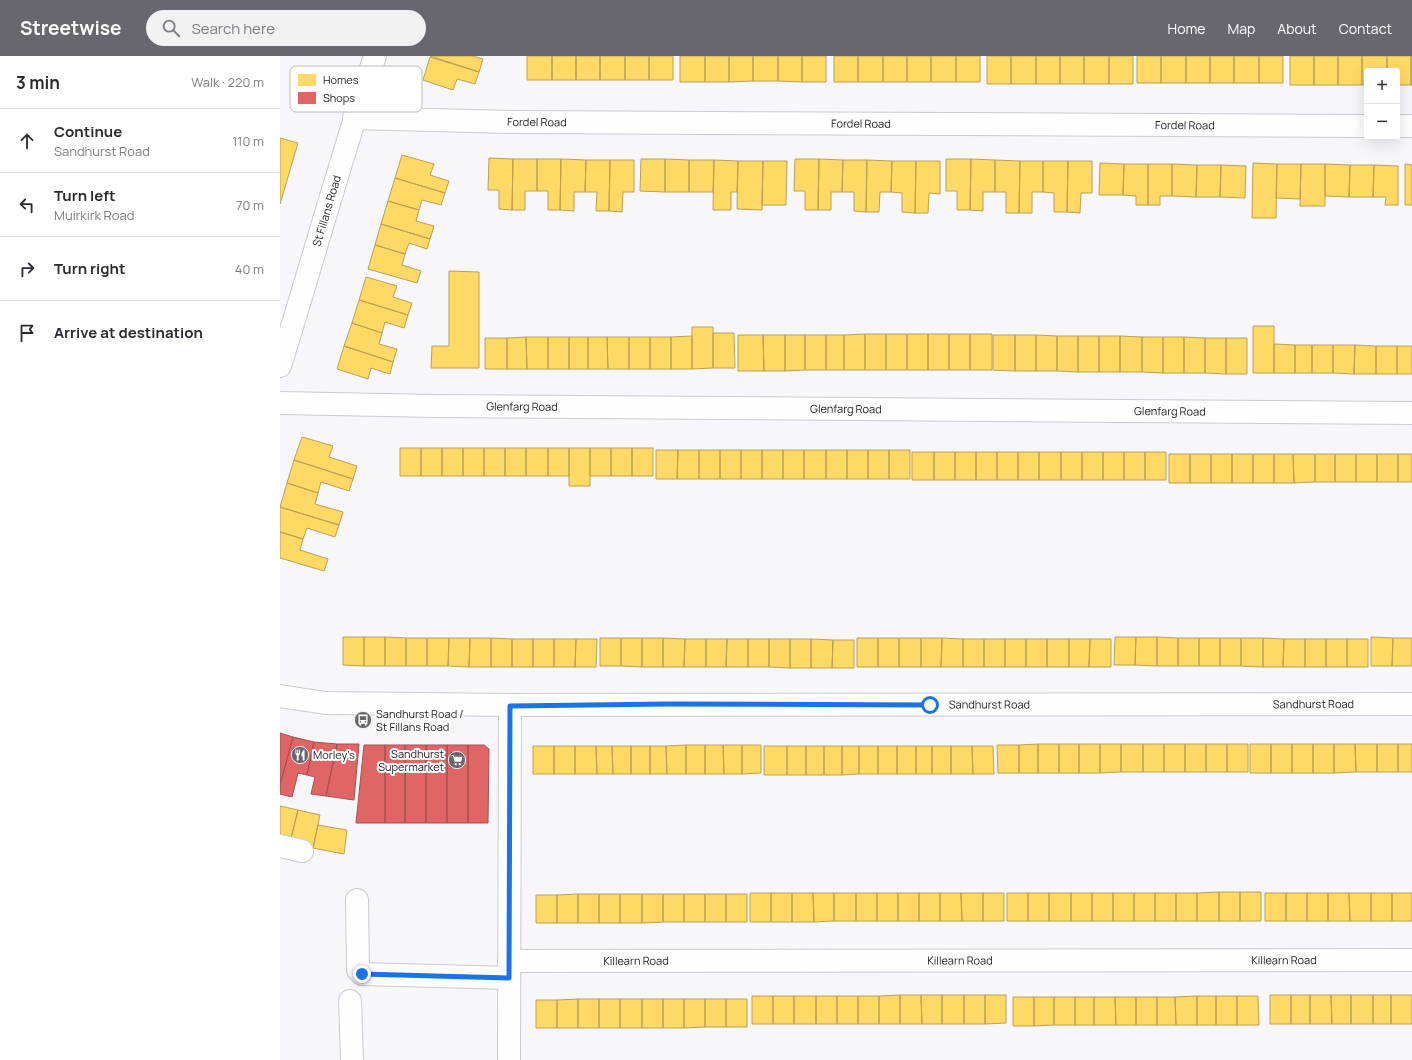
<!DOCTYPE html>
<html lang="en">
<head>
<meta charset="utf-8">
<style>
  :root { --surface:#fff; --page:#f2f2f3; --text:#2b2b33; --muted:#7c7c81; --line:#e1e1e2; --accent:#68676d }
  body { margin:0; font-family:Manrope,sans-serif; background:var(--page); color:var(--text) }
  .controls { position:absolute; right:12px; top:12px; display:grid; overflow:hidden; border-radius:4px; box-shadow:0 4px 16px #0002 }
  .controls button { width:36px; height:36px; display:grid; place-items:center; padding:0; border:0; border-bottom:1px solid var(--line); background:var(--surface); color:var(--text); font:20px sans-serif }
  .stop { position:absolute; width:12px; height:12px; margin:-9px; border:3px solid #1a73e8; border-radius:50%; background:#fff }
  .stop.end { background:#1a73e8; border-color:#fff; box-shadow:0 1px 4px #0008 }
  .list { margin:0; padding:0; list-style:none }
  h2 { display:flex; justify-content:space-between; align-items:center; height:52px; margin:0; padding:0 16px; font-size:17px }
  h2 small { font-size:13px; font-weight:400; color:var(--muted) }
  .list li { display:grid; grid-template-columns:26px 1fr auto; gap:12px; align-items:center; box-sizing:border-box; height:64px; padding:0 16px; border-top:1px solid var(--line) }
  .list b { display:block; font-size:15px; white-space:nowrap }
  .list p { margin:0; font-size:13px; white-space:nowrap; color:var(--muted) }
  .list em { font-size:13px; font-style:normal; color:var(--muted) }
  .icon { flex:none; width:22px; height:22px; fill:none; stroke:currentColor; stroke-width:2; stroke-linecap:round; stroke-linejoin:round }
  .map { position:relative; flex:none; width:1132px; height:1004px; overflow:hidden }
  header { display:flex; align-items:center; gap:24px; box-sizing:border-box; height:56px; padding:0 20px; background:var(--accent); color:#fff }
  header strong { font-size:19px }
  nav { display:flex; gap:22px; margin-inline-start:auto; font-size:14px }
  .search { width:280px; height:36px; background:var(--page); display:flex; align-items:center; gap:10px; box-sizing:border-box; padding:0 14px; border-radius:22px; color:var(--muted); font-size:15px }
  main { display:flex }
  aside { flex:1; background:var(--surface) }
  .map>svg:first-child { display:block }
</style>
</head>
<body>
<header>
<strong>Streetwise</strong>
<div class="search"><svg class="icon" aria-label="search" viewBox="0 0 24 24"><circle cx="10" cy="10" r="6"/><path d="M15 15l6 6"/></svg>Search here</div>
<nav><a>Home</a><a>Map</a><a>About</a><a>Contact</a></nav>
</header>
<main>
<aside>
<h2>3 min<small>Walk · 220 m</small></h2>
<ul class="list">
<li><svg class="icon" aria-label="ahead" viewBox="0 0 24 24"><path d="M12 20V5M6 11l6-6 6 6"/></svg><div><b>Continue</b><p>Sandhurst Road</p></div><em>110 m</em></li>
<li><svg class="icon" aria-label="left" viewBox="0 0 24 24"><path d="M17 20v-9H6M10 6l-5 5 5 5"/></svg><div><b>Turn left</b><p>Muirkirk Road</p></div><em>70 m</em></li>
<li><svg class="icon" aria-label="right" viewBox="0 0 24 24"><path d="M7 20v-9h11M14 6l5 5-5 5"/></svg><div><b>Turn right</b></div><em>40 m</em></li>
<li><svg class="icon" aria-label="arrive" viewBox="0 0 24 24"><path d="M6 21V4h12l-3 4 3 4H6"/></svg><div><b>Arrive at destination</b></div></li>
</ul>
</aside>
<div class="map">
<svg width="1132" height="1004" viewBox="0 0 1132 1004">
  <rect width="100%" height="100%" fill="#f7f7fb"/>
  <path fill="#ffd966" stroke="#bba051" d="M150 0H193L203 3 199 16Z
    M247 0H272V24H247Z
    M272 0H296V24H272Z
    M296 0H320V24H296Z
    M320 0H345V24H320Z
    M345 0H369V24H345Z
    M369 0H393V24H369Z
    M400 0H425V26H400Z
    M425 0H449V26H425Z
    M449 0H473V25L449 26Z
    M473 0H498V25H473Z
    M498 0H522V26L498 25Z
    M522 0H546V26H522Z
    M554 0H578V26H554Z
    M578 0H603V26H578Z
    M603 0H627V26H603Z
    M627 0H651V26H627Z
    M651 0H676V26H651Z
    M676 0H700V26H676Z
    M707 0H731V28H707Z
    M731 0H756V28H731Z
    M756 0H780V28H756Z
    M780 0H804V28H780Z
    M804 0H829V28H804Z
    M829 0H853V28H829Z
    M857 0H881V27H857Z
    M881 0H906V27H881Z
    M906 0H930V27H906Z
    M930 0H954V27H930Z
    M954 0H979V27H954Z
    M979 0H1003V27H979Z
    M1010 0H1034V29H1010Z
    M1034 0H1058V29H1034Z
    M1058 0H1082V29H1058Z
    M1082 0H1107V15H1087V29H1082Z
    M1107 0H1131V29H1117V15H1107Z
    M1131 0H1132V29H1131Z
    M150 1 199 16 195 28 177 23 173 34 143 24Z
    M0 82 18 87 0 148Z
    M122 99 154 108 150 119 169 125 165 137 115 122Z
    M209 102 233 103 232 154 219 153V134H208Z
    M233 103H257V135H245V154H232Z
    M257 103H281L280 154H268V135H257Z
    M281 103 306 104 305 136H294V155L280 154Z
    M361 103H385V136L360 135Z
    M385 103 409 104V136H385Z
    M515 103H539L538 154H525V135H514Z
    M539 103 563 104 562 136H551V154H538Z
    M666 103H691L690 154H677V135H666Z
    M691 103 715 104V136H703V155L690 154Z
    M306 104H330L329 155H316L317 136H305Z
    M330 104H354V136H343L342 156 329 155Z
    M409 104H434L433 136H409Z
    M434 104 458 105 457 136H451V154H433Z
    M563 104H587L586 156 574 155V136H562Z
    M587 104 612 105 611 136H600L599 156H586Z
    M715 104 740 105 739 157H726V136H715Z
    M458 105H483L482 154 457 153Z
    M483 105H507L506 149H482Z
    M612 105H636L635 157 622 156V137L611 136Z
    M636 105H660V138L649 137 648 157H635Z
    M740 105H763V136H752V157H739Z
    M763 105H788L787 156H774V137L763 136Z
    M788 105H812V137H801L800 157 787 156Z
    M820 107 844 108 843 139H819Z
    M973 107 997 108 996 162H972Z
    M844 108H868V149H856V140L843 139Z
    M868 108H892V140H880V149H868Z
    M892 108 917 109 916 141 892 140Z
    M997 108H1021L1020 143 996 142Z
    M1021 108H1045V150H1020Z
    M1045 108 1070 109 1069 141 1045 140Z
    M1125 108 1132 109V149H1125Z
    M917 109H941L940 141H916Z
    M941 109 966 110 965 142 940 141Z
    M1070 109H1094L1093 141H1069Z
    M1094 109 1118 110V149H1105L1106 141H1093Z
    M115 122 165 137 161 149 142 144 139 154 108 145Z
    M108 145 139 154 136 165 154 170 150 183 101 168Z
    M101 168 150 183 147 193 129 187 125 198 95 189Z
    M95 189 125 198 122 209 141 215 137 227 88 213Z
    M169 215 199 216V312H151L152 290H169Z
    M86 221 117 230 113 241 132 247 128 259 79 244Z
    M79 244 128 259 124 272 105 266 102 277 72 267Z
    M72 267 102 277 99 288 117 293 113 306 64 290Z
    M973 270H994V317H973Z
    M412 271H433V312L412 313Z
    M433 277H454L455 312H433Z
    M585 278V314H564V279Z
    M585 278H606V314H585Z
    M606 278H627V314H606Z
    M627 278H648V314H627Z
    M648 278H669V314H648Z
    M669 278H690V314H669Z
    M690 278H712V314H690Z
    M458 279H483L484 315H458Z
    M483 279H505V315H484Z
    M505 279H525V314L505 315Z
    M525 279H546V314H525Z
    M546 279H564V314H546Z
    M713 279H735V315L713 314Z
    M735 279H756V315H735Z
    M756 279 777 280V315H756Z
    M412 280V313H391V281Z
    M777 280H798V316L777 315Z
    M798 280H819V316H798Z
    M819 280H840V316H819Z
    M840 280 862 281V316H840Z
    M246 281 247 313H227V282Z
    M246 281H268V313H247Z
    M268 281H289V313H268Z
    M289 281H308V313H289Z
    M308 281H327L328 313H308Z
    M327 281H349V313H328Z
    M349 281H370V313H349Z
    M370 281H391V313H370Z
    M862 281H883V317L862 316Z
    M883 281H904V317H883Z
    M904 281 925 282V317H904Z
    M205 282H227V313H205Z
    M925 282H946V318L925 317Z
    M946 282H967V318H946Z
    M994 288 1015 289V317H994Z
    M1015 289H1032V317H1015Z
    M1032 289H1053V317H1032Z
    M1053 289H1075L1074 318 1053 317Z
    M1075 289 1096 290V318H1074Z
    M64 290 113 306 110 318 91 312 88 323 57 313Z
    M1096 290H1117V318H1096Z
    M1117 290H1132V318H1117Z
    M22 381 53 390 49 401 77 410 73 423 14 404Z
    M120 392H141V420H120Z
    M141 392H162V420H141Z
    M162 392H183V420H162Z
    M183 392H204V420H183Z
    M204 392H225V420H204Z
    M225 392H246V420H225Z
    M246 392H268V420H246Z
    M268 392H289V420H268Z
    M289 392H310V430H289Z
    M310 392H331V420H310Z
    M331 392H352V420H331Z
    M352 392H373V420H352Z
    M376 394H398L397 423H376Z
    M398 394H419V423H397Z
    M419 394H440V423H419Z
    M440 394H461V423H440Z
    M461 394H482V423H461Z
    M482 394H503V423H482Z
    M503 394H524V423H503Z
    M524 394H546V423H524Z
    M546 394H567V423H546Z
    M567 394H588V423H567Z
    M588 394H609V423H588Z
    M609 394H630V423H609Z
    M632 396H654V424H632Z
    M654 396H675V424H654Z
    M675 396H696V424H675Z
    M696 396H717V424H696Z
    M717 396H738V424H717Z
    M738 396H759V424H738Z
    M759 396H781V424H759Z
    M781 396H802V424H781Z
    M802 396H823V424H802Z
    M823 396H844V424H823Z
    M844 396H865V424H844Z
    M865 396H886V424H865Z
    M889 398H910V427H889Z
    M910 398H931V427H910Z
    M931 398H952V427H931Z
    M952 398H973V427H952Z
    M973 398H994V427H973Z
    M994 398H1013L1014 427H994Z
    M1013 398H1035V426L1014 427Z
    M1035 398H1055V426H1035Z
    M1055 398H1076V426H1055Z
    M1076 398H1097V426H1076Z
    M1097 398H1118V426H1097Z
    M1118 398H1132V426H1118Z
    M14 404 73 423 69 435 41 426 38 437 7 427Z
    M7 427 38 437 35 448 63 456 59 469 0 451Z
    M0 451 59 469 55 481 27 472 23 483 0 476Z
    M0 476 23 483 20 494 48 503 44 515 0 502Z
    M63 581H84V610L63 609Z
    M84 581H105V610H84Z
    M105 581 126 582V610H105Z
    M835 581H856L855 609H834Z
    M856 581H877V610L855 609Z
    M877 581 898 582V610H877Z
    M1091 581 1113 582 1112 610H1091Z
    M126 582H147V610H126Z
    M147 582H169L168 610H147Z
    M169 582H190L189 611 168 610Z
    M190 582H211V611H189Z
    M211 582 232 583V611H211Z
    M320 582H341V610H320Z
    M341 582H362V611L341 610Z
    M362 582H383V611H362Z
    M383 582 405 583 404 611H383Z
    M577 582H598V611H577Z
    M598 582H619V611H598Z
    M619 582H641V611H619Z
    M641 582H662L661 611H641Z
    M662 582 683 583V611H661Z
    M898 582H919V610H898Z
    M919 582H940V610H919Z
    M940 582H961V610H940Z
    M961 582H983V611L961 610Z
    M983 582 1004 583 1003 611H983Z
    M1113 582H1132V610H1112Z
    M232 583H253V611H232Z
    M253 583H274V611H253Z
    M274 583H296L295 611H274Z
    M296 583H317L316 611H295Z
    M405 583H426V611H404Z
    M426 583H447L446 611H426Z
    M447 583H468V611H446Z
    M468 583H489V611H468Z
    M489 583H510V612L489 611Z
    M510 583H531V612H510Z
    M531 583 553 584 552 612H531Z
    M683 583H704V611H683Z
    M704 583H725V611H704Z
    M725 583H746V611H725Z
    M746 583H767V611H746Z
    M767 583H789V611H767Z
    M789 583H810L809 611H789Z
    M810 583H831V611H809Z
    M1004 583H1025V611H1003Z
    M1025 583H1046V611H1025Z
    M1046 583H1067V611H1046Z
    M1067 583H1088V611H1067Z
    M553 584H574V612H552Z
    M758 688V717H739V689Z
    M758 688H779V717H758Z
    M779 688H799V717H779Z
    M799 688H820V717H799Z
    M820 688H841V716L820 717Z
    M841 688H863V716H841Z
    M863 688H884V716H863Z
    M884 688H905V716H884Z
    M905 688H926V716H905Z
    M926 688H947V716H926Z
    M947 688H968V716H947Z
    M970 688H991V717H970Z
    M991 688H1012V717H991Z
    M1012 688H1033V717H1012Z
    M1033 688H1054V717H1033Z
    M1054 688H1075L1076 716 1054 717Z
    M1075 688H1097V716H1076Z
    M1097 688H1118V716H1097Z
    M1118 688H1132V716H1118Z
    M406 689V718H387L386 690Z
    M406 689H425V718H406Z
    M425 689H443L444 718H425Z
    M443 689H462V718H444Z
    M462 689H481V717L462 718Z
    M717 689H739V717H718Z
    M253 690H274V718H253Z
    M274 690H295V718H274Z
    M295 690H316L317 718H295Z
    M316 690H332L333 718H317Z
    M332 690H351V718H333Z
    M351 690H370V718H351Z
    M370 690H386L387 718H370Z
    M484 690H507V719H484Z
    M507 690H526V719H507Z
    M526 690H544V719H526Z
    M544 690H562V719H544Z
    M562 690H579V718L562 719Z
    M579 690H598V718H579Z
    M598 690H617V718H598Z
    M617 690H636V718H617Z
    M636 690H652V718H636Z
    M652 690H671V718H652Z
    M671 690H692L693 718H671Z
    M692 690H713L714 718H693Z
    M0 750 18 754 10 786 0 784Z
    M18 754 40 759 33 792 10 786Z
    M38 769 67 774 64 798 33 792Z
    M939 836V865H917V837Z
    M939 836H960V865H939Z
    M960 836H981V865H960Z
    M470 837H491V866H470Z
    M491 837H512V866H491Z
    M512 837H533L534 866H512Z
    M533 837H554V865L534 866Z
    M554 837H576V865H554Z
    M576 837H597V865H576Z
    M597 837H618V865H597Z
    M618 837H639V865H618Z
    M639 837H660V865H639Z
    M660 837H681L682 865H660Z
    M681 837H703V865H682Z
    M703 837H724V865H703Z
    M727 837H748V865H727Z
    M748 837H769V865H748Z
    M769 837H791V865H769Z
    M791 837H812V865H791Z
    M812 837H833V865H812Z
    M833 837H854V865H833Z
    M854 837H875V865H854Z
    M875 837H896V865H875Z
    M896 837H917V865H896Z
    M985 837H1006V865H985Z
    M1006 837H1027V865H1006Z
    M1027 837H1048V865H1027Z
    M1048 837H1069L1070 865H1048Z
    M1069 837H1091V865H1070Z
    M1091 837H1112V865H1091Z
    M1112 837H1132V865H1112Z
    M298 838V867H277V839Z
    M298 838H319V867H298Z
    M319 838H340V867H319Z
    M340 838H362V867H340Z
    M362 838H383V866L362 867Z
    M383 838H404V866H383Z
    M404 838H425V866H404Z
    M425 838H446V866H425Z
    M446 838H467V866H446Z
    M256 839H277V867H256Z
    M620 939V968H599V940Z
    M620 939H641L642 968H620Z
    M641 939H662V968H642Z
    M662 939H684V968H662Z
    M684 939H705V968H684Z
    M705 939H726V967L705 968Z
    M990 939H1011V968H990Z
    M1011 939H1030V968H1011Z
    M1030 939H1051L1052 968H1030Z
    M1051 939H1071V968H1052Z
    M1071 939H1093V968H1071Z
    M1093 939H1111V968H1093Z
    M1111 939H1132V968H1111Z
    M472 940H493V968H472Z
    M493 940H514V968H493Z
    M514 940H536V968H514Z
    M536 940H557V968H536Z
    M557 940H578V968H557Z
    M578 940H599V968H578Z
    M917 940V969H896L895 941Z
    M917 940H936V969H917Z
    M936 940H957V969H936Z
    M957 940H978L979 969H957Z
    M733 941H754V970H733Z
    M754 941H774V969L754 970Z
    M774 941H795V969H774Z
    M795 941H814V969H795Z
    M814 941H835L836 969H814Z
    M835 941H856V969H836Z
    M856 941H877V969H856Z
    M877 941H895L896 969H877Z
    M298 943V972H277V944Z
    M298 943H319V972H298Z
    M319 943H340V972H319Z
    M340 943H362V972H340Z
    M362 943H383V972H362Z
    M383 943H404V972H383Z
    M404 943H425V971L404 972Z
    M425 943H446V971H425Z
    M446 943H467V971H446Z
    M256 944H277V972H256Z"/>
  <path fill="#e06666" stroke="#a54f51" d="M0 677 13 681 0 729Z
    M13 681 34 686 27 719 18 717 12 741 0 738V729Z
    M34 686 57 688 46 740 31 738 35 721 27 719Z
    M57 688H79L74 744 46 740Z
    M84 689H105V767H76Z
    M105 689H125V767H105Z
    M125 689H146V767H125Z
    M146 689H167V767H146Z
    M167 689H188V767H167Z
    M188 689H204L209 693 208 767H188Z"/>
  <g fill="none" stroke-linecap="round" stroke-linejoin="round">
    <defs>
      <g id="minor">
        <path id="s1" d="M74 62 232 66 1087 70"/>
        <path d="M1117 70H1132"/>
        <path id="s2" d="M0 310C32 207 61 102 95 0"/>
        <path id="s3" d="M0 347 156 350 1132 357"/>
        <path id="s4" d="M0 640 46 647 230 649 1132 648"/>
        <path d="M0 790 22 795"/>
        <path d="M77 844 78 914 82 918 229 922"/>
        <path id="s5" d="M229 905 1132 904"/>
        <path d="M70 945 72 1004"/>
        <path d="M229 1004 230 649"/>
      </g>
    </defs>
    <use href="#minor" stroke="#cbcad0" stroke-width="24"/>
    <use href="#minor" stroke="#fefefe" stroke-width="22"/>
  </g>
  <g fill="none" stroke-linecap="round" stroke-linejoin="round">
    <path stroke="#1a73e8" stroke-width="5" d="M82 918 229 922 230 650 387 648 650 649"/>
  </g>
  <defs>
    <symbol id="bus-disc" viewBox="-11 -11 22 22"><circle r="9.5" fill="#68676d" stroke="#fff"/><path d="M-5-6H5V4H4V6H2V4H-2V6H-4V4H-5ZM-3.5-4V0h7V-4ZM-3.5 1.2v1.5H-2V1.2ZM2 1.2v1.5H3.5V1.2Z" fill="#fff"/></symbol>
    <symbol id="restaurant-disc" viewBox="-11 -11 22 22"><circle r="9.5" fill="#68676d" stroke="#fff"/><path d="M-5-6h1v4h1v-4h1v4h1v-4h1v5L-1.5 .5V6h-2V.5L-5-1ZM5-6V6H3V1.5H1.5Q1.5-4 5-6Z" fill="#fff"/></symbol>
    <symbol id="supermarket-disc" viewBox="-11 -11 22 22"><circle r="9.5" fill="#68676d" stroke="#fff"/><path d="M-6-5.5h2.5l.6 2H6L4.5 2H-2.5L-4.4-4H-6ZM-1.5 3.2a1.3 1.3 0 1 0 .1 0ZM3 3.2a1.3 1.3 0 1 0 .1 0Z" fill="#fff"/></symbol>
  </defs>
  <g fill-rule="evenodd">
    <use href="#bus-disc" x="73" y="654" width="20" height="20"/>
    <use href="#restaurant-disc" x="10" y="689" width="20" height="20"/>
    <use href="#supermarket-disc" x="167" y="694" width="20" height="20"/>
  </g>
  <g text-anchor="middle" stroke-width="4" stroke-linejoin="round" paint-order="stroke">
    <g font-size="11" fill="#1b1a21" stroke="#fff">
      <text dy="4" stroke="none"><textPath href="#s1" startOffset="183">Fordel Road</textPath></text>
      <text dy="4" stroke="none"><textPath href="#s1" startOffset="507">Fordel Road</textPath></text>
      <text dy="4" stroke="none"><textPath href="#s1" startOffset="831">Fordel Road</textPath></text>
      <text dy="4" stroke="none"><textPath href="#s2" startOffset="162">St Fillans Road</textPath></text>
      <text dy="4" stroke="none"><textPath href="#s3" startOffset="242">Glenfarg Road</textPath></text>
      <text dy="4" stroke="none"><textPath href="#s3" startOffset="566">Glenfarg Road</textPath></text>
      <text dy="4" stroke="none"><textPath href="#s3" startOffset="890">Glenfarg Road</textPath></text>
      <text dy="4" stroke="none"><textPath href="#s4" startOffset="1034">Sandhurst Road</textPath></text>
      <text dy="4" stroke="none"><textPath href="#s4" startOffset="710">Sandhurst Road</textPath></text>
      <text dy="4" stroke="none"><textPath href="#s5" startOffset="451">Killearn Road</textPath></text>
      <text dy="4" stroke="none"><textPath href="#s5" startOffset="775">Killearn Road</textPath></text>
      <text dy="4" stroke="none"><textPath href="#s5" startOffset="127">Killearn Road</textPath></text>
    </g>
    <g font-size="11" fill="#1b1a21" stroke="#fff" text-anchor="start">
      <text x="96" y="662">Sandhurst Road /<tspan x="96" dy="13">St Fillans Road</tspan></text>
      <text x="164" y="702" text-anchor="end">Sandhurst<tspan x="164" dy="13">Supermarket</tspan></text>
      <text x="33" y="703">Morley's</text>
    </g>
  </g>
  <rect x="10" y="10" width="132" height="46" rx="6" fill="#fff" stroke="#bbbabc" stroke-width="1"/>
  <rect x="18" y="18" width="18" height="12" fill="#ffd966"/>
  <rect x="18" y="36" width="18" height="12" fill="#e06666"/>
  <g font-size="11" fill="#1b1a21">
    <text x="43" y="28">Homes</text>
    <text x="43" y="46">Shops</text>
  </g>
</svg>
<div class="controls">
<button>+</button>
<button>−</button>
</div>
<div class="stop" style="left:650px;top:649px"></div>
<div class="stop end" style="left:82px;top:918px"></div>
</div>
</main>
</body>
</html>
